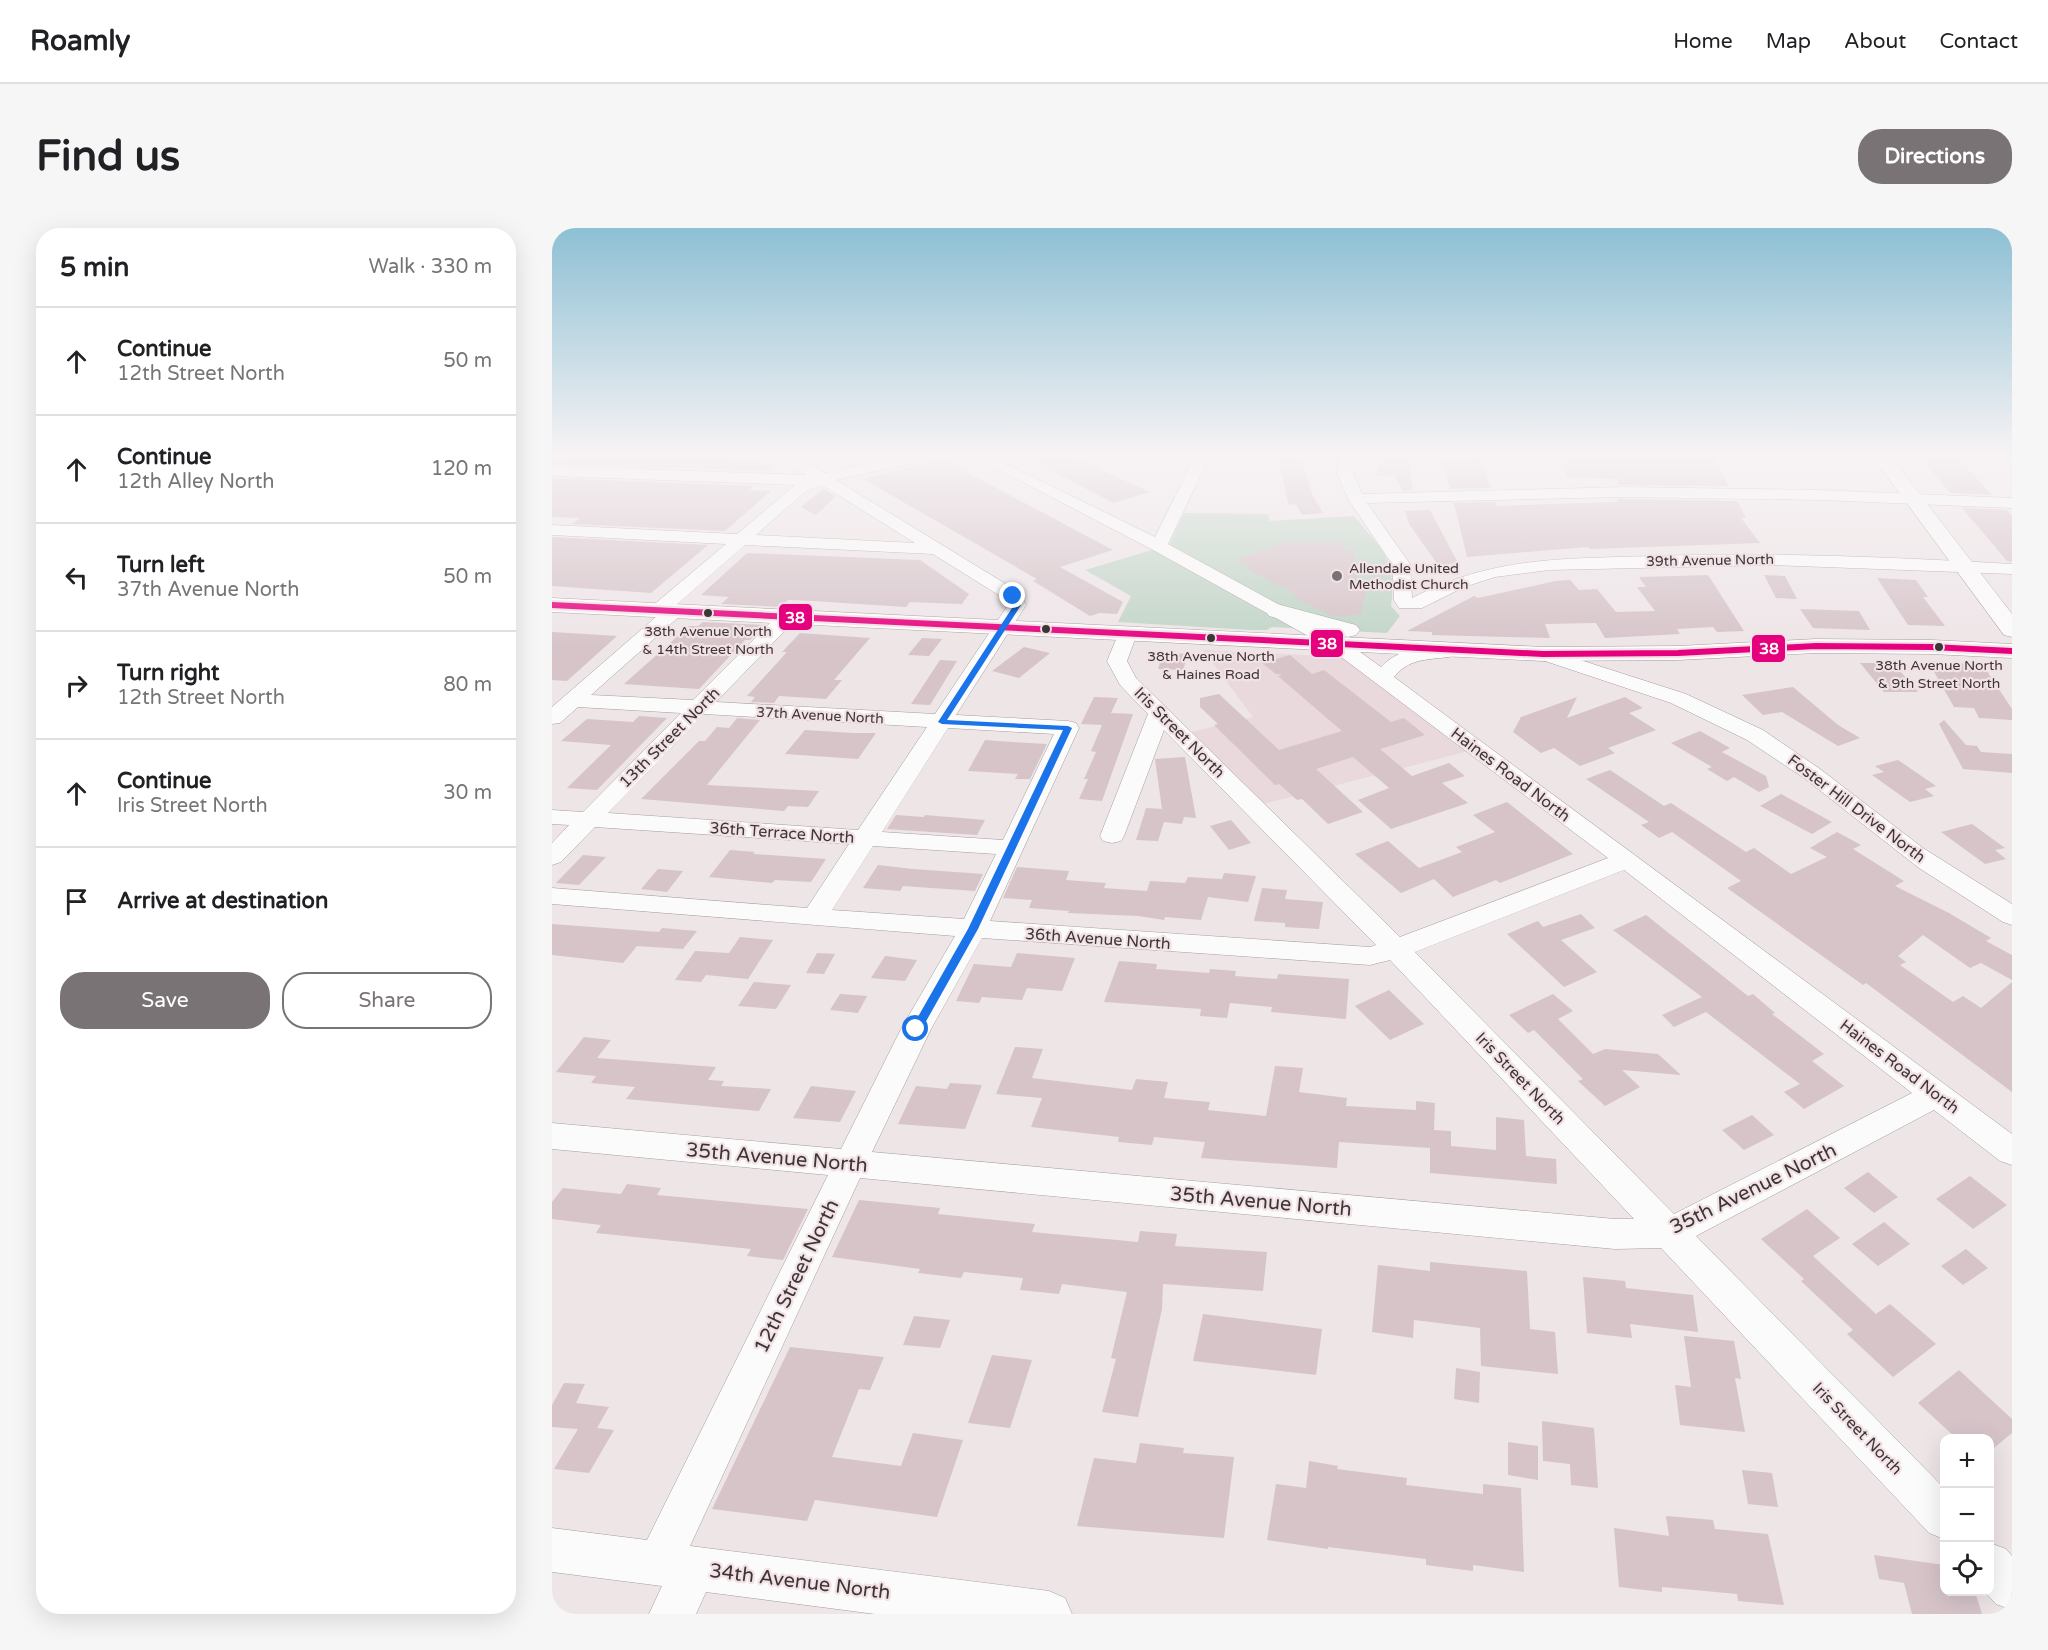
<!DOCTYPE html>
<html lang="en">
<head>
<meta charset="utf-8">
<style>
  :root { --surface:#fff; --page:#f6f6f6; --text:#202124; --muted:#757577; --line:#e0e0e0; --accent:#7a7375 }
  body { margin:0; font-family:"Varela Round",sans-serif; background:var(--page); color:var(--text) }
  .controls { position:absolute; right:18px; bottom:18px; display:grid; overflow:hidden; border-radius:12px; box-shadow:0 6px 24px #0002 }
  .controls button { width:54px; height:54px; display:grid; place-items:center; padding:0; border:0; border-bottom:2px solid var(--line); background:var(--surface); color:var(--text); font:30px sans-serif }
  .stop { position:absolute; width:18px; height:18px; margin:-14px; border:4px solid #1a73e8; border-radius:50%; background:#fff }
  .stop.end { background:#1a73e8; border-color:#fff; box-shadow:0 2px 6px #0008 }
  .list { margin:0; padding:0; list-style:none }
  h2 { display:flex; justify-content:space-between; align-items:center; height:78px; margin:0; padding:0 24px; font-size:26px }
  h2 small { font-size:20px; font-weight:400; color:var(--muted) }
  .list li { display:grid; grid-template-columns:39px 1fr auto; gap:18px; align-items:center; box-sizing:border-box; height:108px; padding:0 24px; border-top:2px solid var(--line) }
  .list b { display:block; font-size:22px; white-space:nowrap }
  .list p { margin:0; font-size:20px; white-space:nowrap; color:var(--muted) }
  .list em { font-size:20px; font-style:normal; color:var(--muted) }
  .actions { display:flex; gap:12px; padding:18px 24px }
  .actions a { flex:1; padding:14px 0; border:2px solid var(--accent); border-radius:24px; text-align:center; font-size:21px; color:var(--accent) }
  .actions .main { background:var(--accent); color:#fff }
  .icon { flex:none; width:33px; height:33px; fill:none; stroke:currentColor; stroke-width:2; stroke-linecap:round; stroke-linejoin:round }
  .map { position:relative; flex:none; width:1460px; height:1386px; overflow:hidden; border-radius:24px }
  header { display:flex; align-items:center; gap:36px; box-sizing:border-box; height:84px; padding:0 30px; background:var(--surface); border-bottom:2px solid var(--line) }
  header strong { font-size:28px }
  nav { display:flex; gap:33px; margin-inline-start:auto; font-size:21px }
  .intro { display:flex; align-items:center; justify-content:space-between; box-sizing:border-box; height:144px; padding:0 36px }
  h1 { margin:0; font-size:42px }
  .button { padding:15px 27px; border-radius:24px; background:var(--accent); color:#fff; font-size:21px; font-weight:700 }
  main { display:flex; gap:36px; padding:0 36px }
  aside { flex:1; background:var(--surface); border-radius:24px; box-shadow:0 6px 24px #0002 }
  .map>svg:first-child { display:block }
</style>
</head>
<body>
<header>
<strong>Roamly</strong>
<nav><a>Home</a><a>Map</a><a>About</a><a>Contact</a></nav>
</header>
<div class="intro"><h1>Find us</h1><a class="button">Directions</a></div>
<main>
<aside>
<h2>5 min<small>Walk · 330 m</small></h2>
<ul class="list">
<li><svg class="icon" aria-label="ahead" viewBox="0 0 24 24"><path d="M12 20V5M6 11l6-6 6 6"/></svg><div><b>Continue</b><p>12th Street North</p></div><em>50 m</em></li>
<li><svg class="icon" aria-label="ahead" viewBox="0 0 24 24"><path d="M12 20V5M6 11l6-6 6 6"/></svg><div><b>Continue</b><p>12th Alley North</p></div><em>120 m</em></li>
<li><svg class="icon" aria-label="left" viewBox="0 0 24 24"><path d="M17 20v-9H6M10 6l-5 5 5 5"/></svg><div><b>Turn left</b><p>37th Avenue North</p></div><em>50 m</em></li>
<li><svg class="icon" aria-label="right" viewBox="0 0 24 24"><path d="M7 20v-9h11M14 6l5 5-5 5"/></svg><div><b>Turn right</b><p>12th Street North</p></div><em>80 m</em></li>
<li><svg class="icon" aria-label="ahead" viewBox="0 0 24 24"><path d="M12 20V5M6 11l6-6 6 6"/></svg><div><b>Continue</b><p>Iris Street North</p></div><em>30 m</em></li>
<li><svg class="icon" aria-label="arrive" viewBox="0 0 24 24"><path d="M6 21V4h12l-3 4 3 4H6"/></svg><div><b>Arrive at destination</b></div></li>
</ul>
<div class="actions"><a class="main">Save</a><a>Share</a></div>
</aside>
<div class="map">
<svg width="1460" height="1386" viewBox="0 0 1460 1386">
  <rect width="100%" height="100%" fill="#eee5e7"/>
  <path fill="#e9d8dc" d="M651 422 792 429 917 523 711 576 639 504 701 489Z"/>
  <path fill="#c1d5c7" d="M632 285 716 286 718 293 802 288C831 323 845 331 839 378L848 388 835 405 720 399 715 402H699L566 394 579 368 533 342 617 317Z"/>
  <path fill="#d6c4c9" d="M19 225 120 228 124 225H131L180 228 175 232 183 234 227 235 218 243 2 236Z
    M466 225H512L598 264 561 275Z
    M724 225H748L761 268 771 285 750 287 744 276 737 277Z
    M827 225H858L860 262 851 263 842 247 825 248Z
    M915 225H927L939 260 898 261 890 232H915Z
    M1006 225H1159L1177 258 1066 257V251L1014 249Z
    M1364 225H1402L1440 267 1398 265Z
    M390 231 561 322 508 339 571 374 565 386 547 385 538 388 481 353 485 351 311 251Z
    M0 250 202 258 197 262 219 263 173 303 20 296 28 290 0 289Z
    M271 261 284 268 264 287 249 279Z
    M1066 271 1185 273 1194 290H1189L1208 315 1038 321 1036 319 915 329 902 275 943 274 945 278 1066 274Z
    M1410 280 1455 282 1460 288V334L1455 333Z
    M878 282 906 335 886 337 857 296 853 283Z
    M0 309 156 317 99 365 0 358Z
    M736 314H790L791 322H801L805 357 816 358 808 387 780 388 741 369 747 367 701 344 694 340 697 339 684 332Z
    M195 325 368 332 417 366 410 376 358 374 354 379 261 373 236 372 230 379 169 376 177 369 149 367Z
    M1156 347 1192 403 1165 404 1161 399 1125 401 1128 406 1053 410 1044 395 993 396 998 410 880 407V404L855 403 922 368 926 370 1004 353 1018 352 1027 362 1045 361 1064 384 1103 383 1085 359H1094L1087 349Z
    M1212 347 1233 348 1245 371 1224 370Z
    M1325 350 1364 352 1376 369H1371L1393 398 1356 397Z
    M1248 381 1307 383 1318 402 1261 400Z
    M151 394 213 397 198 412H193L147 461 72 456 137 398H146Z
    M0 404 65 408 15 453 0 452Z
    M248 405 318 410 282 452H290L274 471 227 468 222 475 199 474 203 469 195 468 235 424H230Z
    M370 410 390 411 377 428 356 427Z
    M472 419 498 425 467 450 440 443Z
    M611 425 636 426 631 442 606 441Z
    M738 427 760 446 772 442 839 494 852 490 873 507 828 521 860 548 897 535 913 548 890 555 916 575 839 601 806 572 837 560 801 529 764 541 811 584 776 596 750 571 745 572 727 556 723 557 662 497 666 496 648 479V470L667 466 727 522 790 503 726 448 730 446H724L710 435Z
    M388 432 405 433 378 477 359 476Z
    M1376 433 1431 437 1460 481V492L1427 490 1422 480 1402 479Z
    M1308 435H1341L1366 464H1332Z
    M1241 459 1286 497 1308 510 1286 518 1230 484 1211 487 1190 467Z
    M542 469 566 470 559 485 581 486 550 573 527 571 536 551H532L544 524 539 523 550 497 529 496Z
    M1025 469 1015 490 1073 469 1091 480 1077 485 1104 502 1056 520 1063 525 1028 538 1002 520 989 525 961 504 969 489Z
    M87 488 115 490 45 562 15 560 59 517 9 513 35 491 81 494Z
    M185 490 208 492 155 557 267 563 256 579 236 578 232 583 89 571 147 513H153L165 499 177 500Z
    M1392 492 1414 517 1425 518 1429 524 1460 526V545L1411 541 1387 496Z
    M253 502 301 505H324L306 531 233 526Z
    M1148 503 1178 520 1170 524 1214 548 1217 559 1207 564 1182 549 1175 553 1155 541 1160 539 1119 515Z
    M433 512 445 513 495 516 478 551H463L466 546 416 543Z
    M633 529 644 590 632 589 630 596 612 594 606 613 584 612 594 580 610 581 603 531Z
    M1346 532 1384 558 1373 561 1382 568 1358 574 1320 547 1332 544 1323 538Z
    M1058 542 1112 578 1119 575 1194 624 1202 620 1239 646 1275 629 1258 620 1285 604 1309 617 1301 621 1352 653 1343 658 1397 685 1439 710 1434 713 1460 727V752L1429 735 1418 740 1371 707 1346 728 1354 734 1348 737 1401 774 1411 768 1429 780 1460 754V864L1314 755 1311 757 1175 660 1189 653 1120 604 1107 610 1089 597 1097 594 1034 551Z
    M1229 566 1280 594 1260 606 1208 578Z
    M955 574 1021 626 948 655 944 652 901 669 882 651 849 665 803 626 836 613 867 640 910 624 904 619 943 604 921 587Z
    M344 587 372 589 373 587 433 592 425 607 335 601Z
    M679 592 699 615 677 622 658 598Z
    M1420 596 1453 620 1443 622 1454 631 1433 636 1389 604Z
    M178 622 203 624 201 626 274 631 259 654 223 652 220 655 157 649Z
    M31 627 54 629 27 657 4 655Z
    M326 637 361 641 431 646 423 663 351 658 348 663 311 660Z
    M465 639 517 643 514 652 554 655 552 660 595 663 598 653 633 655 636 649 670 651 672 645 704 648 696 674 656 669 649 692 613 689 612 692 586 688 516 685 517 683 477 680 480 672 451 670Z
    M106 641 131 643 115 664 89 661Z
    M710 660 735 662 733 671 771 674 767 701 733 699V695L702 693Z
    M1029 686 1043 700 1009 712 1045 744 1012 759 955 706 986 693 991 699Z
    M1094 687 1196 768 1201 766 1223 785 1220 786 1272 826 1260 833 1292 858 1252 881 1232 864 1248 856 1154 784 1122 799 1110 787 1150 769 1061 702Z
    M0 696 107 704 110 700 145 703 131 721 85 718 71 735 0 727Z
    M188 709 221 712 196 751 154 747 149 754 123 752 143 723 177 725Z
    M265 725 283 726 272 746 254 745Z
    M465 725 523 730 510 763 475 760 470 772 430 769 427 775 404 773 422 736 459 739Z
    M333 728 365 732 353 753 319 750Z
    M567 733 605 736 604 741 657 745 658 741 684 743 683 748 725 751 726 746 797 751 794 791 719 784 720 779 678 775 675 790 648 788 649 781 552 774Z
    M202 754 239 757 224 781 186 778Z
    M837 762 872 796 838 812 803 778Z
    M288 766 315 768 306 785 278 782Z
    M1001 766 1021 783 1006 791 1041 826 1053 821 1106 826 1129 847 1070 842 1088 859 1053 878 1026 853 1031 851 982 802 976 805 957 787Z
    M32 809 59 812 45 830 164 839 156 852 172 853 169 858 219 861 207 883 74 871 83 859 39 855 44 848 4 844Z
    M463 819 491 821 480 850 580 862 584 851 616 854 612 870 658 874 656 882 714 888 723 838 751 840 747 864 795 870 794 878 864 882V873L883 875 882 902 899 903V918L944 922V889L972 892 974 928 1004 931 1005 956 878 945V920L787 914 785 940 649 930 653 914 602 909 600 917 566 914 567 909 479 899 490 870 444 866Z
    M398 855 430 857 413 901 346 896 364 858 395 861Z
    M259 858 304 863 288 894 241 890Z
    M1200 887 1222 907 1192 922 1170 902Z
    M1316 944 1346 969 1322 985 1292 960Z
    M1418 948 1455 977 1421 1001 1384 971Z
    M75 956 109 960 105 967 256 981 231 1032 195 1028 199 1021 44 1005 49 997 0 991V974L11 960 69 966Z
    M307 972 388 980 386 986 483 996 480 1004 586 1014 588 1003 625 1006 623 1018 715 1024 711 1063 611 1056 610 1081 586 1189 550 1184 564 1131 559 1130 575 1064 510 1056 507 1066 468 1062 471 1050 412 1044 409 1050 366 1045 368 1041 280 1029Z
    M1255 981 1288 1010 1261 1028 1324 1086 1338 1076 1384 1116 1341 1149 1295 1106 1301 1102 1249 1053 1252 1051 1209 1011Z
    M1332 994 1358 1016 1326 1038 1300 1016Z
    M1414 1021 1436 1040 1411 1057 1389 1038Z
    M878 1034 975 1043 978 1101 1003 1104 1006 1146 929 1138 928 1100 862 1092 861 1110 820 1104 826 1037 878 1043Z
    M1031 1049 1073 1053 1074 1060 1141 1067 1146 1104 1078 1096 1080 1110 1035 1105Z
    M651 1086 770 1101 764 1147 641 1133Z
    M362 1088 398 1092 388 1120 351 1117Z
    M1132 1108 1182 1113 1189 1151 1183 1150 1193 1204 1128 1197 1123 1157 1139 1159Z
    M238 1119 332 1129 318 1162 307 1161 280 1229 349 1238 361 1205 411 1212 385 1289 263 1272 255 1293 160 1281Z
    M440 1127 480 1132 458 1200 416 1195Z
    M904 1140 928 1144 927 1175 902 1171Z
    M1407 1142 1460 1191V1205L1437 1224V1210H1404L1366 1175Z
    M12 1155 33 1156 24 1175 57 1179 45 1200 62 1202 37 1245 2 1241 26 1201 0 1199V1177Z
    M990 1193 1042 1200 1046 1260 1019 1257 1018 1236 991 1233Z
    M956 1214 986 1218V1252L956 1247Z
    M588 1215 632 1220 631 1225 682 1229 672 1310 525 1298 542 1230 584 1235Z
    M757 1233 786 1238 785 1241 855 1250 854 1257 931 1266V1256L969 1260 972 1344 921 1337V1343L874 1337V1331L776 1319V1321L715 1312 724 1256 754 1260Z
    M1190 1242 1220 1245 1226 1279 1196 1276Z
    M1114 1288 1161 1292 1163 1301 1216 1306 1232 1377 1186 1373 1185 1366 1110 1359V1364L1067 1359 1062 1300 1117 1308Z
    M1322 1327 1392 1337V1364L1424 1367 1430 1386H1360L1352 1355 1327 1351Z"/>
  <g fill="none" stroke-linecap="round" stroke-linejoin="round">
    <defs>
      <path id="minor" d="M223 225H239L273 245 368 225H393L391 228 284 252 467 364 474 377 404 487 516 493 524 495 527 500 438 693 818 719 824 717 612 502 572 608 569 613 560 615 551 613 548 608 596 486 568 457 555 433 568 402H582L585 406 575 433 584 450 848 709 1056 630 776 419 601 322 415 225H432L603 309 645 225H659L616 316 790 411 829 439C846 420 882 413 907 419L910 423 907 427C883 433 859 427 842 449L1460 906V937L1448 933 1382 882 1144 1008 1392 1260V1311L1377 1305 1109 1020 1063 1021 308 950 138 1318 497 1363 513 1370 520 1386H323L154 1364 144 1386H97L110 1358 0 1344V1300L95 1312 276 947 0 921V895L289 921 349 801 403 708 0 676V660L255 680 297 616 43 599 9 634 0 637V615L17 597 0 596V582L31 584 129 485 26 479 8 495 0 496V479L105 388 99 387 97 383 99 379 174 316 0 307V297L185 306 243 257 0 248V238L255 247ZM270 257 363 315 204 307 254 263ZM193 317 381 326 453 371 456 377 383 486 164 474 241 394 243 390 241 386H227L141 472 39 467 129 387 131 383 129 379 123 378ZM152 486 375 499 306 602 56 585ZM396 500 502 506 451 612 330 604ZM321 618 444 626 412 691 280 682ZM1072 642 1360 865 1122 986 863 724ZM430 710 818 737 838 732 1082 991H1063L320 924 379 801Z
        M788 225H802L801 245 810 266 1071 259 1268 262 1460 270V280L1268 272 1071 269 815 275 858 336 860 370C942 328 1011 331 1100 328 1220 324 1340 329 1460 336V346L1219 337 997 342 943 349 912 359 870 380H847L842 372 840 336 796 271 785 245Z
        M991 420 1134 466 1211 502 1268 541 1371 620 1460 676V697L1451 694 1367 640 1252 550 1195 512 1119 475 984 430 981 426 984 422Z
        M1438 1315 1454 1321 1460 1328V1382L1444 1376 1433 1364H1438Z"/>
      <path id="major" d="M1318 225H1336L1460 386V409L1452 407Z
        M0 370 991 419 1126 418 1264 411 1380 412 1460 416V430L1380 426 1264 425 1126 432 991 433 0 384Z
        M725 376 804 397 808 402 804 407 796 409 717 388 714 383 717 378Z"/>
    </defs>
    <use href="#minor" stroke="#a49d9e" stroke-width="1"/>
    <use href="#major" stroke="#a49d9e" stroke-width="1"/>
    <use href="#minor" fill="#fcfbfb" fill-rule="evenodd"/>
    <use href="#major" fill="#fcfbfb" fill-rule="evenodd"/>
    <defs>
      <path id="bus-1" d="M0 377 991 426 1126 425 1264 418 1380 419 1460 423"/>
    </defs>
    <use href="#bus-1" stroke="#f2e1e5" stroke-width="10"/>
    <use href="#bus-1" stroke="#e5007d" stroke-width="6"/>
  </g>
  <linearGradient id="sky" x2="0" y2="1"><stop stop-color="#8dc0d4"/><stop offset="0.54" stop-color="#f7f3f4"/><stop offset="1" stop-color="#f7f3f4" stop-opacity="0"/></linearGradient>
  <rect width="1460" height="419" fill="url(#sky)"/>
  <path fill="#1a73e8" d="M459 367H464L469 377 395 492 516 498 520 500 426 701 368 804 364 805 359 801 416 701 511 502 390 496 386 494 462 377Z"/>
  <circle fill="#7a7375" stroke="#f2e1e5" stroke-width="2" cx="785" cy="348" r="6"/>
  <g fill="#3c3637" stroke="#f2e1e5" stroke-width="2">
    <circle cx="156" cy="385" r="5"/>
    <circle cx="494" cy="401" r="5"/>
    <circle cx="659" cy="410" r="5"/>
    <circle cx="1387" cy="419" r="5"/>
  </g>
  <g text-anchor="middle" stroke-width="4.5" stroke-linejoin="round" paint-order="stroke">
    <g font-size="14" fill="#3c3637" stroke="#f2e1e5">
      <text transform="translate(1158 332) rotate(-1)" y="5">39th Avenue North</text>
      <text transform="translate(268 487) rotate(3)" y="5">37th Avenue North</text>
    </g>
    <g font-size="14" fill="#3c3637" stroke="#f2e1e5" text-anchor="start">
      <text x="797" y="345">Allendale United<tspan x="797" dy="16">Methodist Church</tspan></text>
    </g>
    <g font-size="14" fill="#3c3637" stroke="#f2e1e5">
      <text x="156" y="408">38th Avenue North<tspan x="156" dy="18">&amp; 14th Street North</tspan></text>
      <text x="659" y="433">38th Avenue North<tspan x="659" dy="18">&amp; Haines Road</tspan></text>
      <text x="1387" y="442">38th Avenue North<tspan x="1387" dy="18">&amp; 9th Street North</tspan></text>
    </g>
    <g font-size="16" fill="#3c3637" stroke="#f2e1e5">
      <text transform="translate(628 504) rotate(45)" y="6">Iris Street North</text>
      <text transform="translate(117 509) rotate(-45)" y="6">13th Street North</text>
      <text transform="translate(959 546) rotate(37)" y="6">Haines Road North</text>
      <text transform="translate(1305 580) rotate(37)" y="6">Foster Hill Drive North</text>
      <text transform="translate(230 604) rotate(4)" y="6">36th Terrace North</text>
      <text transform="translate(546 710) rotate(4)" y="6">36th Avenue North</text>
      <text transform="translate(1348 838) rotate(37)" y="6">Haines Road North</text>
      <text transform="translate(969 850) rotate(46)" y="6">Iris Street North</text>
      <text transform="translate(1306 1200) rotate(46)" y="6">Iris Street North</text>
    </g>
    <g font-size="20" fill="#3c3637" stroke="#f2e1e5">
      <text transform="translate(225 929) rotate(5)" y="7">35th Avenue North</text>
      <text transform="translate(1201 960) rotate(-26)" y="7">35th Avenue North</text>
      <text transform="translate(709 973) rotate(5)" y="7">35th Avenue North</text>
      <text transform="translate(244 1048) rotate(-64)" y="7">12th Street North</text>
      <text transform="translate(248 1353) rotate(7)" y="7">34th Avenue North</text>
    </g>
  </g>
  <g stroke="#f2e1e5" stroke-width="2">
    <rect x="226" y="375" width="35" height="28" rx="6" fill="#e5007d"/>
    <rect x="758" y="401" width="34" height="29" rx="6" fill="#e5007d"/>
    <rect x="1199" y="406" width="35" height="29" rx="6" fill="#e5007d"/>
  </g>
  <g font-size="16" text-anchor="middle" font-weight="bold" fill="#fff">
    <text x="243" y="395">38</text>
    <text x="775" y="421">38</text>
    <text x="1217" y="426">38</text>
  </g>
</svg>
<div class="controls">
<button>+</button>
<button>−</button>
<button><svg class="icon" aria-label="locate" viewBox="0 0 24 24"><circle cx="12" cy="12" r="6"/><path d="M12 2v4M12 18v4M2 12h4M18 12h4"/></svg></button>
</div>
<div class="stop" style="left:364px;top:801px"></div>
<div class="stop end" style="left:461px;top:368px"></div>
</div>
</main>
</body>
</html>
